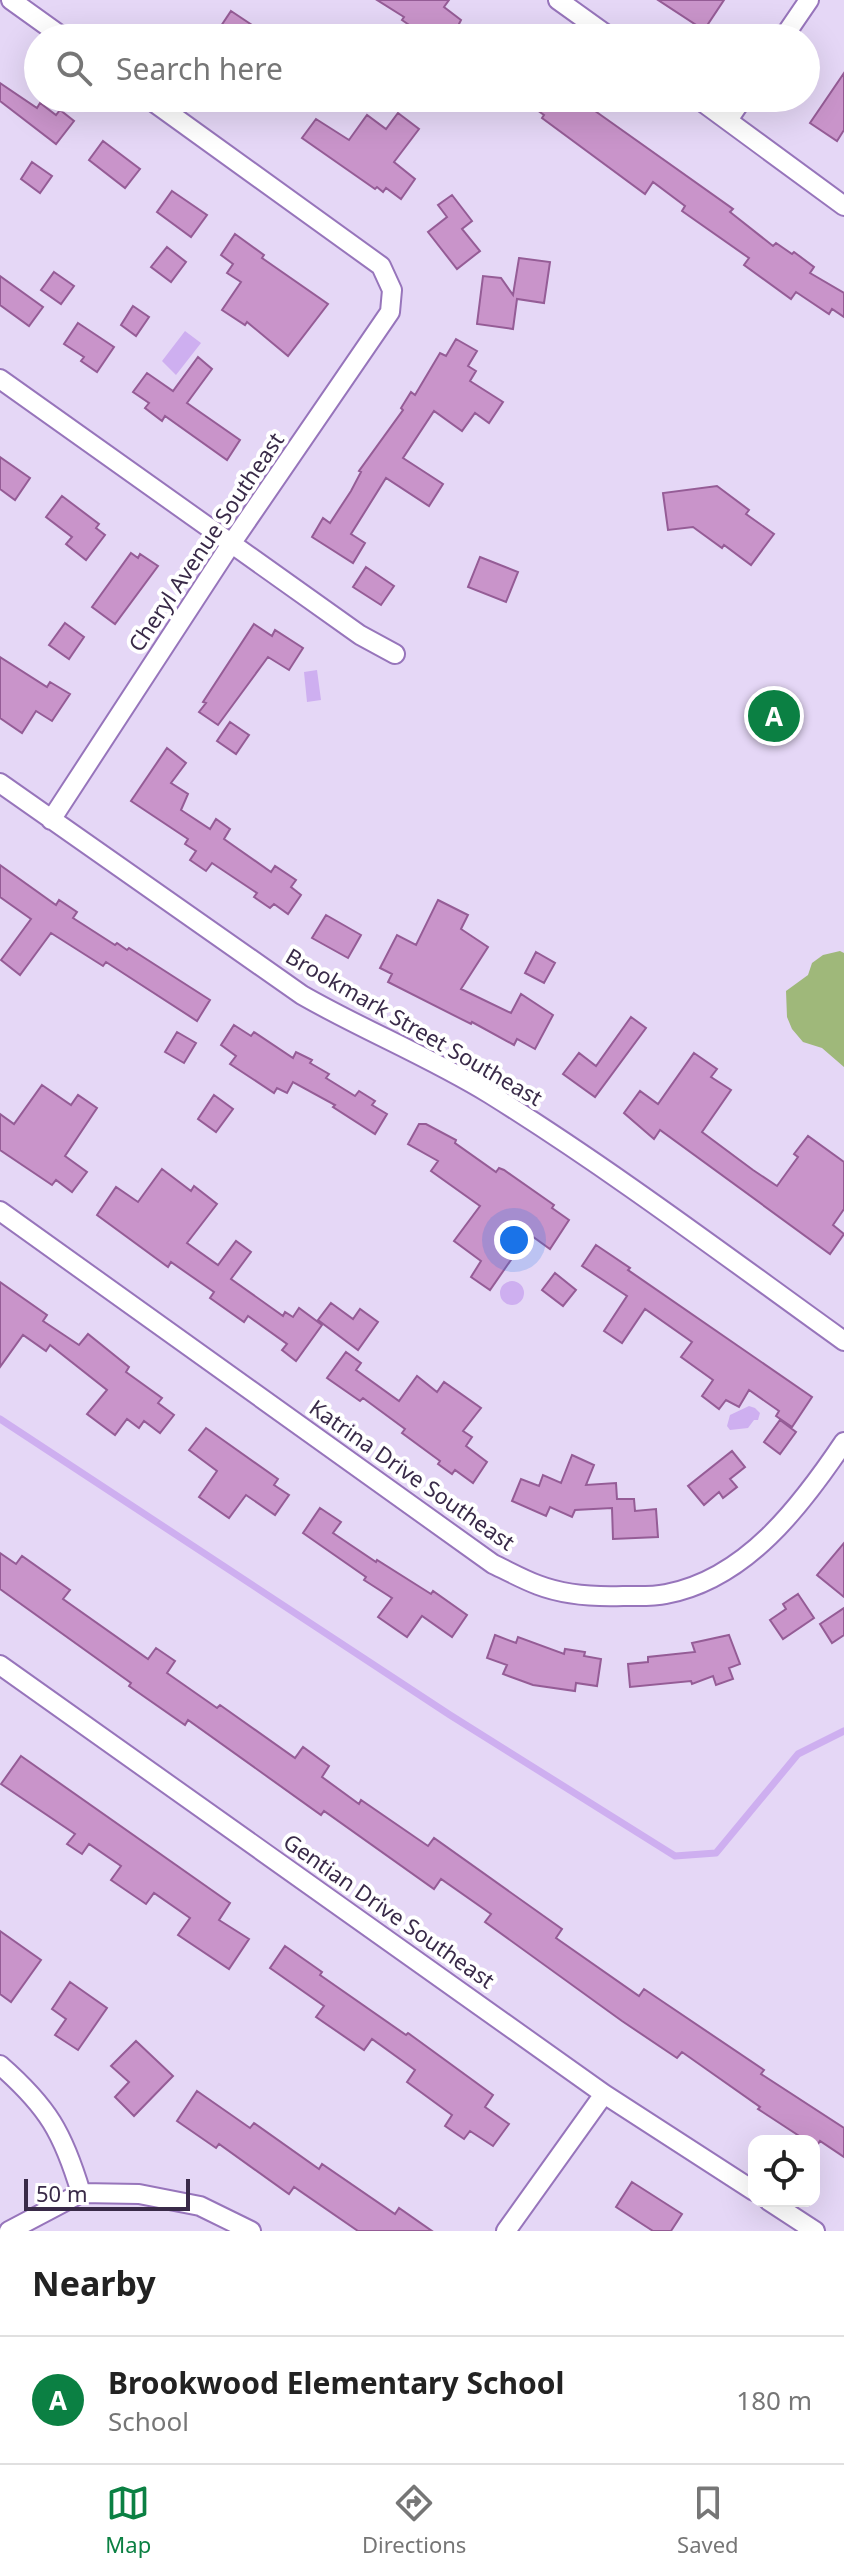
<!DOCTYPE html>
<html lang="en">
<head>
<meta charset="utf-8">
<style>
  :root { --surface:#fff; --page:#f6f6f6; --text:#222; --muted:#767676; --line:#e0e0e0; --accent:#0b8043 }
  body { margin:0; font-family:"Noto Sans",sans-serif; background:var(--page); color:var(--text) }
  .controls { position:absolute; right:24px; bottom:24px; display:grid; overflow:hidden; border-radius:16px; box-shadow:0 8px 32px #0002 }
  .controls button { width:72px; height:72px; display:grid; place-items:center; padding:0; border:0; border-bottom:2px solid var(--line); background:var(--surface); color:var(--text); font:40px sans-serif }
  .scale { position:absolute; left:24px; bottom:20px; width:166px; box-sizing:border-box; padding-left:8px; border:4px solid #392a48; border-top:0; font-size:22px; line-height:28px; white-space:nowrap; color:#392a48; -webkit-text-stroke:6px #fff; paint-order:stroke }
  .you { position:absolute; left:514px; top:1240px; width:28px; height:28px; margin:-20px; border:6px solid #fff; border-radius:50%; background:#1a73e8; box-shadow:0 0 0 12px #1a73e833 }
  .badge { display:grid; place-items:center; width:52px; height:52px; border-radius:50%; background:var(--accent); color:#fff; font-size:26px; font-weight:700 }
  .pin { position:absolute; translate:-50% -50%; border:4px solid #fff; box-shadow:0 2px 8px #0006 }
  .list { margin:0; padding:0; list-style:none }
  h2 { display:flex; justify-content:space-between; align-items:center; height:104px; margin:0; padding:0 32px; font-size:34px }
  h2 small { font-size:26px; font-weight:400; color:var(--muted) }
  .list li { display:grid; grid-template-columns:52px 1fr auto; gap:24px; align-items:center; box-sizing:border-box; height:128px; padding:0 32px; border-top:2px solid var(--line) }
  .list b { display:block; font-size:30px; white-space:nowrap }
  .list p { margin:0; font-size:26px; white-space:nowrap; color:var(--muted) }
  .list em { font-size:26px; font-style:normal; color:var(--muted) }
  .icon { flex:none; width:44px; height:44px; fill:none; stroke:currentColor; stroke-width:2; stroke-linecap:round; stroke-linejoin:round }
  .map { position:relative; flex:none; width:844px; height:2231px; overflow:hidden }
  .search { position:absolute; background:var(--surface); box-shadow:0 8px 32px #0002; left:24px; right:24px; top:24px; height:88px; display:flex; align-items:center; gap:20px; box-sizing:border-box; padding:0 28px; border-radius:44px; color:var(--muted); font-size:30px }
  .sheet { height:232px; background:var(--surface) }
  nav { display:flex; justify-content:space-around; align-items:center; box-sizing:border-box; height:112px; border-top:2px solid var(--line); background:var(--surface); font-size:22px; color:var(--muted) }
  nav a { display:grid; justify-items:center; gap:4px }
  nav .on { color:var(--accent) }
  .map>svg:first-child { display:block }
</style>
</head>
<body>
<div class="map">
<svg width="844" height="2231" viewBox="0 0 844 2231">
  <rect width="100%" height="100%" fill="#e5d7f6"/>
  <path fill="#9fb87a" d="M840 951 844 953V1067L822 1048 803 1042 792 1029 787 1017 786 991 808 975 812 963 823 955Z"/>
  <path fill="#ceaff0" d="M185 331 201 343 176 375 162 361Z
    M317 670 321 700 307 702 304 672Z
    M500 1293a12 12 0 1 1 24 0a12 12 0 1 1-24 0Z
    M749 1406 755 1408 760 1413 758 1420H754L748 1428 730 1430 727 1426 730 1415Z"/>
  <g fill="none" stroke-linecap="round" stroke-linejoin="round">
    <path stroke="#ceaff0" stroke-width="7" d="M0 1419 450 1715 675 1856 716 1853 798 1754 844 1731"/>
  </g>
  <path fill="#c994ca" stroke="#955c96" stroke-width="2" d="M377 0H449L444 7 461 20 459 24 479 38H428L402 20 404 17Z
    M658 0H724L704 30Z
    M231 11 252 25 243 38H213Z
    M844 73V130L837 141 810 123Z
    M0 83 37 108 40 103 56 115 60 110 74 121 56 144 0 101Z
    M520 98H569L578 104 581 101 733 209 730 212 773 246 776 243 792 254 794 252 814 267 810 273 844 293V317L832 309 829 314 796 292 791 299 744 265 749 258 682 211 685 206 653 182 645 194 542 118 544 115Z
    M398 113 419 129 394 162 415 179 401 199 386 188 383 192 377 187 375 189 302 138 316 119 349 140 367 115 386 129Z
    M103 141 140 169 125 188 89 160Z
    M32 162 52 176 40 193 21 179Z
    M172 191 207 215 191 237 157 212Z
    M452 195 472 221 462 229 480 251 457 269 428 232 447 217 438 205Z
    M235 234 264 255 262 258 328 304 288 356 247 322 245 325 222 310 241 282 227 273 233 264 221 255Z
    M167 247 186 262 171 282 151 267Z
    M519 258 550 262 544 303 517 299 513 329 477 324 483 276 501 278 513 295Z
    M54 272 74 286 61 304 41 290Z
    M0 276 43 307 29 326 0 305Z
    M133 306 149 317 136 336 121 325Z
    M78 323 114 347 97 372 81 361 84 357 64 344Z
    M456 339 477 351 468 366 476 371 470 381 503 402 489 423 475 413 462 431 434 411 403 458 443 484 429 506 386 478 351 534 365 543 353 563 312 537 323 518 330 523 351 491 361 472 359 471 403 410 401 408 411 392 415 395 440 353 446 356Z
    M198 357 212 369 187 403 240 440 227 460 165 416 162 421 145 408 149 403 133 392 147 373 173 391Z
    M0 457 30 478 15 500 0 489Z
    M717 486 749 510 746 514 774 534 751 565 724 545 722 548 693 527 668 530 663 493Z
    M62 496 99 524 96 528 105 535 86 560 66 544 72 537 46 517Z
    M131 553 138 558 140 554 158 566 115 624 92 607Z
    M480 557 518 572 506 602 468 587Z
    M366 567 394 586 381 605 353 587Z
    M65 623 84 637 69 659 49 645Z
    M254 624 272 636 275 630 303 648 289 670 268 657 218 725 199 712 206 703 203 702Z
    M0 657 47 687 50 682 70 694 52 721 36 711 22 733 0 718Z
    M230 722 249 735 236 754 217 741Z
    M167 748 186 763 171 783 188 794 181 810 210 829 216 819 230 829 224 839 271 872 275 866 296 880 291 887 301 895 288 914 274 904 270 908 254 897 257 893 212 863 206 871 190 860 196 851 185 844 188 839 131 801Z
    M0 865 56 905 59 900 77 912 73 918 115 945 117 943 127 950 129 948 210 1000 197 1021 106 962 103 966 51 933 20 975 1 960 31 919 0 897Z
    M438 900 468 915 461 929 488 947 461 989 511 1013 521 994 553 1015 535 1049 517 1039 514 1045 472 1022 471 1024 388 982 392 974 380 968 397 935 416 945Z
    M326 915 361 935 348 958 312 938Z
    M536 952 555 963 544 983 525 973Z
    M631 1017 646 1028 595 1097 563 1074 579 1053 596 1066Z
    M234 1025 251 1036 254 1032 293 1058 296 1052 312 1060 310 1063 329 1074 326 1078 355 1096 359 1091 375 1101 372 1105 387 1114 375 1134 333 1107 335 1105 293 1082 287 1093 277 1088 274 1093 230 1064 236 1056 221 1045Z
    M177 1032 196 1043 184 1063 165 1052Z
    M694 1053 717 1069 711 1077 731 1090 702 1132 753 1170 777 1186 798 1157 794 1154 808 1136 844 1162V1209L833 1225 844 1234 830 1254 660 1130 654 1139 624 1113 640 1091 658 1104Z
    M42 1085 71 1105 78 1095 97 1108 65 1156 87 1172 72 1192 56 1180 52 1185 0 1150V1114L14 1124Z
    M214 1095 233 1109 216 1132 198 1119Z
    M419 1124H426L456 1140 455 1143 496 1172 499 1168 504 1170 554 1205 552 1208 569 1220 550 1249 529 1234 490 1290 471 1277 481 1261 454 1241 480 1206 431 1171 438 1161 408 1144Z
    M162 1169 191 1191 194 1186 217 1204 187 1243 218 1265 236 1241 251 1252 231 1279 283 1316 285 1312 293 1317 299 1308 322 1325 296 1361 282 1350 287 1344 248 1316 244 1322 210 1298 214 1292 171 1262 168 1267 97 1215 116 1187 138 1202Z
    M596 1245 630 1268 628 1270 812 1397 792 1427 776 1416 779 1411 749 1390 739 1407 726 1400 719 1409 702 1396 713 1380 681 1357 692 1342 645 1309 622 1343 604 1331 627 1296 582 1266Z
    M555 1273 576 1290 563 1306 542 1290Z
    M0 1282 47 1315 43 1321 79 1345 88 1334 129 1367 126 1372 162 1398 158 1403 174 1415 160 1433 144 1421 139 1428 127 1419 115 1435 87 1414 107 1390 50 1345 46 1351 23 1335 0 1367Z
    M331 1303 353 1319 360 1309 378 1322 358 1350 318 1320Z
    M346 1352 361 1363 356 1370 399 1401 417 1376 437 1392 444 1382 481 1408 463 1431 472 1437 466 1446 487 1462 473 1483 455 1470 452 1474 438 1464 440 1461 402 1433 405 1429 363 1398 360 1401 327 1378Z
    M780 1420 796 1432 780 1454 764 1442Z
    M206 1428 278 1479 274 1485 289 1495 275 1515 246 1495 229 1518 199 1497 217 1471 189 1450Z
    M732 1451 745 1467 730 1479 737 1487 723 1498 719 1492 704 1505 688 1486Z
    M572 1455 594 1465 586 1485 616 1483 617 1499H634L635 1511 656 1509 658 1537 613 1539 612 1508 575 1510 572 1517 550 1507 546 1516 512 1501 521 1479 539 1486 543 1475 561 1483Z
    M320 1508 341 1522 333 1533 376 1562 377 1560 431 1594 433 1591 467 1615 452 1637 422 1616 407 1637 378 1617 392 1598 364 1580 366 1577 303 1533Z
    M844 1543V1597L817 1575Z
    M0 1553 16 1564 22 1556 70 1590 63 1599 148 1659 156 1648 175 1661 167 1673 217 1708 220 1705 295 1758 303 1747 329 1766 322 1777 359 1804 361 1800 428 1846 434 1838 562 1929 556 1938 639 1996 644 1989 764 2070 761 2074 844 2128V2157L820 2141 816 2147 814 2141H807L758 2109 760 2107 682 2052 677 2058 622 2021 485 1922 491 1914 441 1879 434 1889 324 1811 321 1815 188 1720 185 1725 129 1686 131 1683 0 1589Z
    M798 1594 814 1618 783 1639 770 1620 786 1609 783 1604Z
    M844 1608V1635L832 1643 820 1624Z
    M495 1635 516 1643 518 1637 564 1654 565 1649 585 1652 584 1656 601 1659 597 1686 576 1683 575 1691 533 1685 503 1674 507 1665 487 1658Z
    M729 1635 740 1664 729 1668 733 1679 716 1685 713 1676 692 1684 691 1681 630 1687 628 1664 648 1662V1657L695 1652 692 1643Z
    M21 1756 230 1903 219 1920 249 1939 229 1969 178 1935 190 1918 154 1893 146 1904 111 1880 121 1866 89 1844 82 1854 67 1844 75 1834 1 1784Z
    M0 1931 41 1960 11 2002 0 1994Z
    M285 1946 322 1972 320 1975 406 2035 408 2033 493 2095 485 2107 509 2124 493 2146 470 2131 464 2139 445 2126 452 2115 407 2082 415 2070 372 2039 364 2050 316 2017 324 2006 270 1968Z
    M70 1982 107 2008 78 2050 55 2035 66 2019 52 2009Z
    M136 2041 173 2076 134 2116 115 2097 129 2082 111 2066Z
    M197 2091 250 2128 254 2123 319 2169 322 2164 395 2214 399 2208 432 2231H358L294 2187 289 2194 219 2144 216 2148 177 2121Z
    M632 2182 682 2214 671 2231H653L616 2207Z"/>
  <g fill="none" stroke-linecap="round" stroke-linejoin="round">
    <defs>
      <path id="street" d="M11 0 64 38
        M558 0 611 38
        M783 38 809 0
        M697 98 844 206
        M728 120 743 98
        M0 379 360 635 395 654
        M0 783 302 995C363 1030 430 1057 490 1094 612 1170 727 1257 844 1341
        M51 820 231 544 390 312 392 290 381 266 148 98
        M0 1211 493 1564C508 1571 522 1579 538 1585 564 1595 595 1597 623 1596 637 1596 652 1597 666 1594 746 1579 801 1506 844 1442
        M0 1665 604 2094 754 2191
        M0 2065C48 2107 63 2133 81 2193
        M769 2201 815 2231
        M9 2231 81 2193 139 2194 200 2206 251 2231
        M506 2231 604 2094"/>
    </defs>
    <use href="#street" stroke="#9775bb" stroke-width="22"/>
    <use href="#street" stroke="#fff" stroke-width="18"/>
  </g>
  <g text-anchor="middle" stroke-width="8" stroke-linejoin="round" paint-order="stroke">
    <g font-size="22" fill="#392a48" stroke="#fff">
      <text transform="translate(206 542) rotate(-56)" y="8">Cheryl Avenue Southeast</text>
      <text transform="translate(414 1027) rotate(30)" y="8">Brookmark Street Southeast</text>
      <text transform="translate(412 1475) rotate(35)" y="8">Katrina Drive Southeast</text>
      <text transform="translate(389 1911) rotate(35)" y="8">Gentian Drive Southeast</text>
    </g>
  </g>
</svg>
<div class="controls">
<button><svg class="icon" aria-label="locate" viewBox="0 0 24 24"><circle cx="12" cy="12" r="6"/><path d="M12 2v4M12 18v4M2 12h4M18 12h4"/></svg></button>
</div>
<div class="scale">50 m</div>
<div class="you"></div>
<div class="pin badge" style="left:774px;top:716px">A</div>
<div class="search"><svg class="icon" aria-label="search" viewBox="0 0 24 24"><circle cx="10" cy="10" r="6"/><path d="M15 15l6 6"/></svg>Search here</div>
</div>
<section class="sheet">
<h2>Nearby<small></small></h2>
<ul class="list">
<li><span class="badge">A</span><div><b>Brookwood Elementary School</b><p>School</p></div><em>180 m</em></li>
</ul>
</section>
<nav>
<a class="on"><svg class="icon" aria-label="map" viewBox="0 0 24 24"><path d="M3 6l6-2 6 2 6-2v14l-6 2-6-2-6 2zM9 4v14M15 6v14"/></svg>Map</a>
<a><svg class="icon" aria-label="directions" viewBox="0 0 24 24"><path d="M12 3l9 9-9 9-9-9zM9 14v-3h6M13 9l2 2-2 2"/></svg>Directions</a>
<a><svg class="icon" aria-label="saved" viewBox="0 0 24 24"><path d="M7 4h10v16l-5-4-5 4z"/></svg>Saved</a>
</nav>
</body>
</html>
